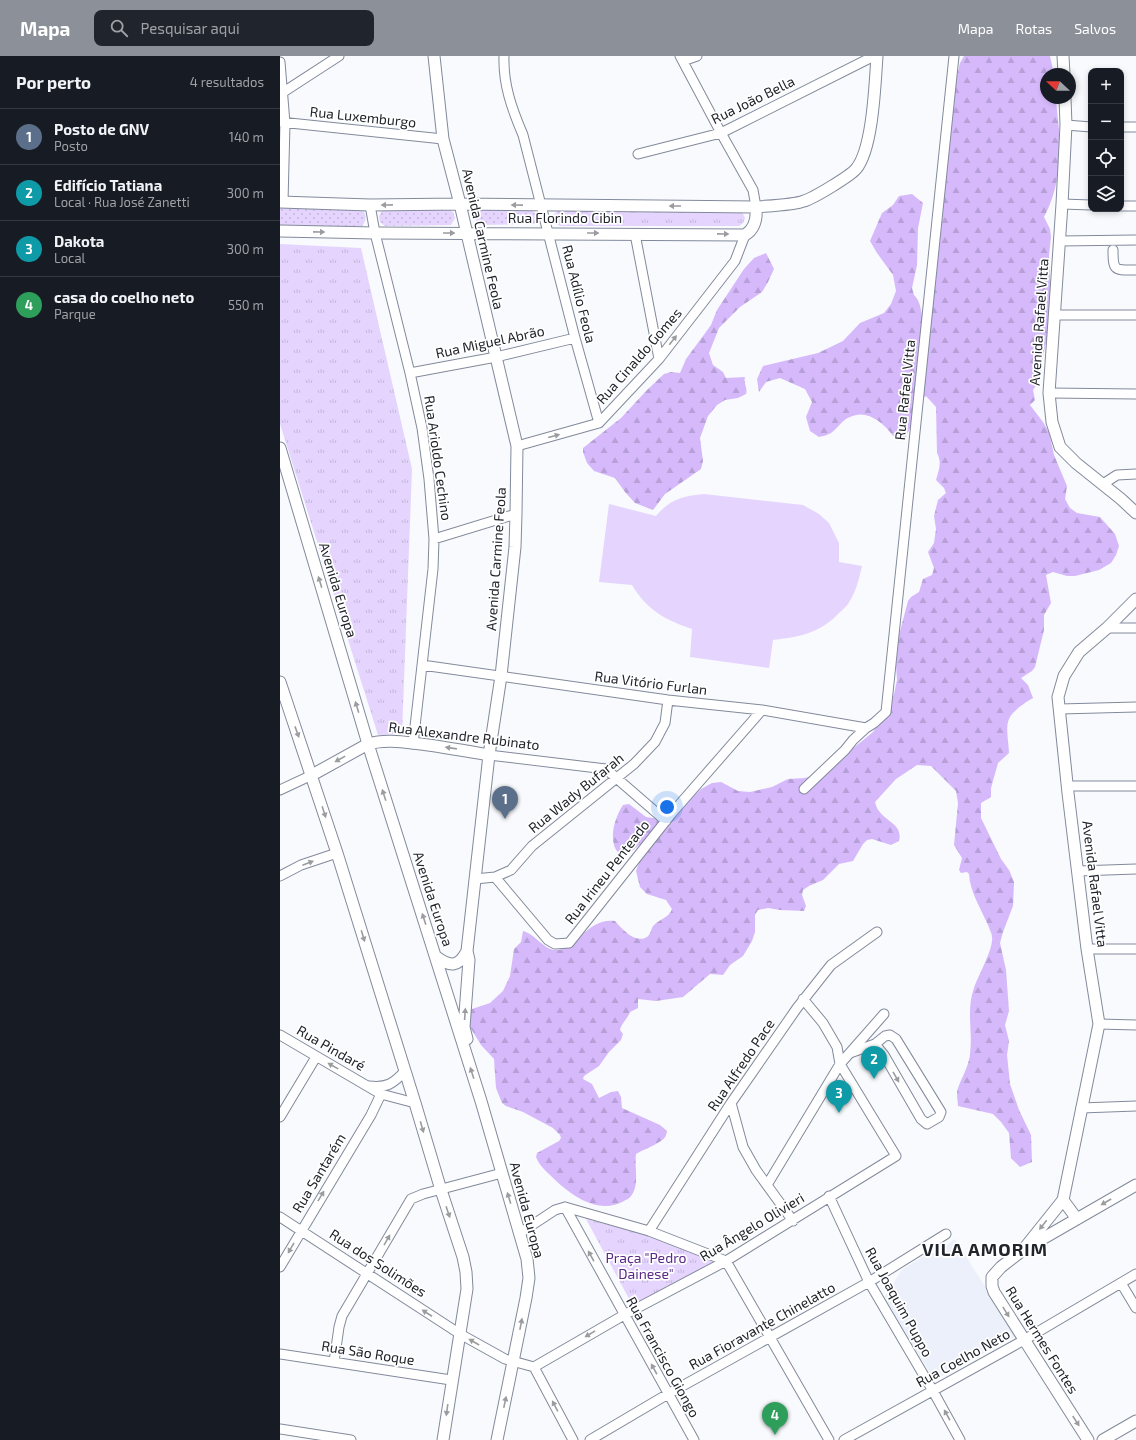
<!DOCTYPE html>
<html lang="pt">
<head>
<meta charset="utf-8">
<style>
  :root { --surface:#171b24; --page:#20242c; --text:#f1f3f6; --muted:#9ea1a6; --line:#363941; --accent:#8c9099 }
  body { margin:0; font-family:"Exo 2",sans-serif; background:var(--page); color:var(--text) }
  .controls { position:absolute; right:12px; top:12px; display:grid; overflow:hidden; border-radius:8px; box-shadow:0 2px 6px #0003 }
  .controls button { width:36px; height:36px; display:grid; place-items:center; padding:0; border:0; border-bottom:1px solid var(--line); background:var(--surface); color:var(--text); font:20px sans-serif }
  .compass { position:absolute; left:760px; top:12px; width:36px; height:36px; border-radius:50%; background:var(--surface); box-shadow:0 2px 6px #0003; rotate:292deg }
  .you { position:absolute; left:387px; top:751px; width:14px; height:14px; margin:-10px; border:3px solid #fff; border-radius:50%; background:#1a73e8; box-shadow:0 0 0 6px #1a73e833 }
  .badge { display:grid; place-items:center; width:26px; height:26px; border-radius:50%; background:var(--accent); color:#fff; font-size:13px; font-weight:700 }
  .pin { position:absolute; translate:-50% -33px; filter:drop-shadow(0 1px 2px #0008) }
  .pin::after { content:''; position:absolute; top:21px; width:14px; height:12px; background:inherit; clip-path:polygon(0 0,100% 0,50% 100%) }
  .list { margin:0; padding:0; list-style:none }
  h2 { display:flex; justify-content:space-between; align-items:center; height:52px; margin:0; padding:0 16px; font-size:17px }
  h2 small { font-size:13px; font-weight:400; color:var(--muted) }
  .list li { display:grid; grid-template-columns:26px 1fr auto; gap:12px; align-items:center; box-sizing:border-box; height:56px; padding:0 16px; border-top:1px solid var(--line) }
  .list b { display:block; font-size:15px; white-space:nowrap }
  .list p { margin:0; font-size:13px; white-space:nowrap; color:var(--muted) }
  .list em { font-size:13px; font-style:normal; color:var(--muted) }
  .icon { flex:none; width:22px; height:22px; fill:none; stroke:currentColor; stroke-width:2; stroke-linecap:round; stroke-linejoin:round }
  .map { position:relative; flex:none; width:856px; height:1384px; overflow:hidden }
  header { display:flex; align-items:center; gap:24px; box-sizing:border-box; height:56px; padding:0 20px; background:var(--accent); color:#fff }
  header strong { font-size:19px }
  nav { display:flex; gap:22px; margin-inline-start:auto; font-size:14px }
  .search { width:280px; height:36px; background:var(--page); display:flex; align-items:center; gap:10px; box-sizing:border-box; padding:0 14px; border-radius:8px; color:var(--muted); font-size:15px }
  main { display:flex }
  aside { flex:1; background:var(--surface) }
  .map>svg:first-child { display:block }
</style>
</head>
<body>
<header>
<strong>Mapa</strong>
<div class="search"><svg class="icon" aria-label="search" viewBox="0 0 24 24"><circle cx="10" cy="10" r="6"/><path d="M15 15l6 6"/></svg>Pesquisar aqui</div>
<nav><a>Mapa</a><a>Rotas</a><a>Salvos</a></nav>
</header>
<main>
<aside>
<h2>Por perto<small>4 resultados</small></h2>
<ul class="list">
<li><span class="badge" style="background:#5c6f8a">1</span><div><b>Posto de GNV</b><p>Posto</p></div><em>140 m</em></li>
<li><span class="badge" style="background:#0f9aa8">2</span><div><b>Edifício Tatiana</b><p>Local · Rua José Zanetti</p></div><em>300 m</em></li>
<li><span class="badge" style="background:#0f9aa8">3</span><div><b>Dakota</b><p>Local</p></div><em>300 m</em></li>
<li><span class="badge" style="background:#2e9e5b">4</span><div><b>casa do coelho neto</b><p>Parque</p></div><em>550 m</em></li>
</ul>
</aside>
<div class="map">
<svg width="856" height="1384" viewBox="0 0 856 1384">
  <defs>
    <pattern id="grass-dots" width="8" height="8" patternUnits="userSpaceOnUse"><rect width="8" height="8" fill="#e5d5fe"/><path d="M2 2h.1M6 6h.1" fill="none" stroke="#c4b7da" stroke-width="1.8" stroke-linecap="round"/></pattern>
    <pattern id="forest-firs" width="22" height="20" patternUnits="userSpaceOnUse"><rect width="22" height="20" fill="#d5b9fb"/><path d="M5 1l3.5 6h-7zM16 11l3.5 6h-7z" fill="#b79fd7"/></pattern>
    <pattern id="park-tufts" width="24" height="20" patternUnits="userSpaceOnUse"><rect width="24" height="20" fill="#e5d5fe"/><path d="M3 7l-1-3M5 7V3M7 7l1-3M15 17l-1-3M17 17v-4M19 17l1-3" fill="none" stroke="#c4b7da"/></pattern>
  </defs>
  <rect width="100%" height="100%" fill="#f8fafd"/>
  <path fill="#ebf0fa" d="M675 1183 736 1280 661 1320 650 1316 603 1243 622 1214 650 1196 655 1197Z"/>
  <path fill="url(#grass-dots)" d="M0 151 81 152C87 158 87 164 82 170H0Z
    M103 153H168L173 156 175 162 171 169 105 170 100 166 99 160Z
    M197 153 251 154 258 159V164L254 168 199 169 194 162Z"/>
  <path fill="url(#forest-firs)" d="M684 0H770L774 18H766V42H776C777 59 780 75 780 92 780 115 775 141 764 161L770 173 771 181 769 199 771 243 770 278 765 290 759 325 753 334 755 344 750 349 763 366 769 376 774 399 787 430 785 443 790 452 797 457 820 461 835 478 839 490 836 499 831 507 819 514 795 520H787L773 516 766 519 771 547 764 559V574L755 611 752 615 741 622 748 629 753 642C746 646 732 655 729 663 725 671 729 688 729 697L718 707 711 732V741L701 747V762L721 803 729 814 734 826 733 850 723 876 720 887 726 914 729 955 725 969 729 985 727 999 730 1028 739 1054 751 1079 752 1106 740 1111 731 1102 729 1077 721 1066 713 1058 678 1050C678 1047 677 1042 677 1038 677 1029 689 1012 690 998 693 976 686 954 694 932 698 920 714 892 712 881 712 877 709 873 708 869 701 853 690 836 689 818L687 816 681 817 679 814 682 802 674 789 678 747 676 735 651 710 637 709 616 723 595 746C596 749 597 753 599 755 607 766 623 769 619 785L611 789 592 783 587 784 583 788 573 805 559 808 543 824 529 830 523 834 522 839 526 850 524 855 500 854 488 852 478 854 475 859V876L472 885 463 900 450 909 443 919 430 918 403 941 376 945 358 943V952L350 956C348 962 341 968 340 974L343 978 341 984 329 996 319 1010 304 1020 303 1023 312 1028 319 1042 331 1036 338 1035 341 1041 342 1052 380 1069 387 1075C387 1075 386 1081 385 1081 383 1086 363 1094 356 1098 354 1112 360 1128 351 1140 350 1142 346 1144 344 1145 318 1160 289 1138 271 1120 265 1114 259 1109 256 1101L257 1097 279 1085 281 1082 280 1079 273 1072 243 1056 226 1050 222 1047 216 1032 214 1003 201 989 185 963 189 954 210 947 223 935 230 920 234 893 241 886 243 875C255 878 263 893 275 894 295 896 307 861 335 865 342 873 355 888 367 881 371 878 371 873 373 870 379 863 389 862 392 853L386 844 367 838 360 831 356 815 362 798V789H359C348 800 335 804 333 783 332 772 337 758 343 749L349 748 366 761 380 763 402 751 421 733 432 727 441 726 458 735 470 736 492 731 508 723 525 722 537 718 554 708 593 676 605 658 614 638 617 624 615 594 628 545 631 541 639 536 643 523 652 519 654 512 648 496 654 487 656 473 654 460 658 444 666 437 664 432 656 424C659 414 662 406 657 397L656 351 646 340 635 348 631 370 625 383 614 381C605 368 587 352 570 361 562 364 558 372 551 377 548 379 543 380 539 381L530 375 526 361 532 346 525 333 500 322 486 326 479 336 477 323 483 310 538 297 563 285 580 267 604 257 611 248 616 235 613 219 597 197 590 185 602 157 613 149 619 140 632 138 643 147 638 172 637 209 632 232 634 239C647 250 641 292 645 309L650 284 654 225 662 167 670 71 674 50 676 24 680 7Z
    M486 197 494 213 488 226 482 236 460 251 439 272 429 297 433 309 443 316 446 322 465 321C463 327 468 332 466 338L458 342 445 344 437 349 428 360 420 382 423 405 421 413 385 438 373 454 355 447 345 436 335 422 314 415 307 407 303 396V392L341 362 367 334 384 318 391 316 400 317 406 303 423 280 431 269 437 254 464 213 474 202Z"/>
  <path fill="url(#park-tufts)" d="M279 154 462 156 465 162 463 167 459 170H281C275 169 272 164 274 158Z
    M0 188 81 192 132 413 122 678 98 679 0 368Z
    M306 1163 368 1179 439 1205 354 1252Z"/>
  <path fill="#e5d5fe" d="M424 438 523 449 539 458 549 467 559 487V506L582 510C579 523 576 536 568 548 565 552 561 555 557 559 538 578 518 581 493 584L489 612 410 601 412 573C385 564 367 554 352 529L319 526 329 448 376 460C390 443 403 440 424 438Z"/>
  <g fill="none" stroke-linecap="round" stroke-linejoin="round">
    <defs>
      <path id="minor" d="M224 0C223 29 232 53 243 79L295 282 319 367
        M400 0 441 77 473 134 476 151
        M403 5 417 0
        M0 6 5 67 3 146
        M2 37 59 0
        M0 66 163 83
        M786 69 811 71
        M841 71H856
        M358 98 441 77 594 0
        M782 148 811 149
        M90 149 95 177 130 317 142 372 149 423 154 483 153 513 133 688
        M841 150H856
        M355 178 379 303
        M780 185 856 184
        M833 194C833 216 835 214 856 214
        M776 259H856
        M130 317 216 301 295 282
        M769 337 856 338
        M237 390 319 367 379 303 455 205 465 179
        M823 428 837 419 856 418
        M154 483 236 458
        M827 572H856
        M142 609 388 644 482 654 586 672 594 667 606 656 674 0
        M780 653 856 651
        M209 699 326 713 386 765
        M787 730H856
        M524 733 565 694 573 684 586 672
        M0 734 32 719
        M798 815 856 813
        M0 820 21 809 57 797
        M215 821 268 884 275 888 289 887 392 757 482 654
        M195 823 215 821 231 814 252 790 354 708 375 686 385 667 388 644
        M807 893H856
        M819 968 856 969
        M0 979 94 1034 101 1038 135 1047
        M570 997 595 988 605 980 610 979 616 983 661 1056 659 1061 647 1068 641 1063 604 999 595 988
        M89 1030C107 1032 113 1028 125 1015
        M451 1047 463 1091 476 1114 513 1165
        M801 1052 856 1050
        M0 1061 36 1001
        M487 1129 560 1008 604 958
        M549 1140 589 1226 653 1335 680 1384
        M285 1151 414 1384
        M0 1161 180 1278 225 1303 254 1311 344 1259 446 1205 616 1100 560 1008 557 991 543 967 523 943
        M369 1175 451 1047 517 952 551 909 597 876
        M240 1177 275 1154 285 1151 369 1175 446 1205 549 1384
        M0 1211 91 1059 101 1038
        M841 1227 856 1252
        M0 1298 171 1324
        M54 1306 59 1271 62 1260 131 1143 143 1138 222 1117
        M254 1311 293 1384
        M0 1373 71 1384
        M310 1384 388 1338 589 1226 666 1178
        M564 1384 744 1284 856 1218"/>
      <path id="major" d="M154 0 163 83 180 148 237 390 236 458 235 491 221 620 209 699 187 895 189 904 184 971 187 983
        M783 0 784 18
        M785 42 786 69 782 148 769 337 772 366 780 391 796 407 841 443 856 457
        M0 146 90 149 180 148 476 151C487 150 514 149 524 145 534 142 570 120 576 113 593 93 595 27 597 0
        M0 175 95 177 465 179C475 173 477 162 476 151
        M0 392 88 688 201 1045 247 1203 249 1222 246 1242 217 1384
        M0 626 57 797 135 1047 161 1134 183 1201 186 1216 187 1233 163 1384
        M32 719 88 688C105 683 123 686 141 688 164 691 186 695 209 699
        M155 900C170 911 178 912 187 895
        M783 1144 797 1163
        M743 1194 783 1144 819 968 807 893 788 737 778 641 784 620 799 596 827 572 856 543
        M808 1384 714 1236 712 1230V1221L721 1211 743 1194 856 1129
        M823 1384 856 1365"/>
    </defs>
    <use href="#minor" stroke="#828a9b" stroke-width="11"/>
    <use href="#major" stroke="#828a9b" stroke-width="13"/>
    <use href="#minor" stroke="#fff" stroke-width="9"/>
    <use href="#major" stroke="#fff" stroke-width="11"/>
  </g>
  <defs><path id="oneway-solid" d="M-6-.8H1V-3.2L6.5 0L1 3.2V.8H-6Z"/></defs>
  <g fill="#9b9ca0">
    <use href="#oneway-solid" transform="translate(107 149) rotate(179)"/>
    <use href="#oneway-solid" transform="translate(237 149) rotate(-179)"/>
    <use href="#oneway-solid" transform="translate(395 150) rotate(-180)"/>
    <use href="#oneway-solid" transform="translate(39 176) rotate(1)"/>
    <use href="#oneway-solid" transform="translate(169 177)"/>
    <use href="#oneway-solid" transform="translate(313 177)"/>
    <use href="#oneway-solid" transform="translate(443 178) rotate(1)"/>
    <use href="#oneway-solid" transform="translate(393 284) rotate(-52)"/>
    <use href="#oneway-solid" transform="translate(274 380) rotate(-15)"/>
    <use href="#oneway-solid" transform="translate(40 526) rotate(-107)"/>
    <use href="#oneway-solid" transform="translate(77 651) rotate(-107)"/>
    <use href="#oneway-solid" transform="translate(17 676) rotate(70)"/>
    <use href="#oneway-solid" transform="translate(171 692) rotate(-172)"/>
    <use href="#oneway-solid" transform="translate(60 703) rotate(151)"/>
    <use href="#oneway-solid" transform="translate(104 739) rotate(-108)"/>
    <use href="#oneway-solid" transform="translate(44 756) rotate(72)"/>
    <use href="#oneway-solid" transform="translate(28 807) rotate(-21)"/>
    <use href="#oneway-solid" transform="translate(144 863) rotate(-108)"/>
    <use href="#oneway-solid" transform="translate(83 880) rotate(73)"/>
    <use href="#oneway-solid" transform="translate(185 958) rotate(-86)"/>
    <use href="#oneway-solid" transform="translate(53 1010) rotate(-151)"/>
    <use href="#oneway-solid" transform="translate(192 1017) rotate(-108)"/>
    <use href="#oneway-solid" transform="translate(616 1021) rotate(60)"/>
    <use href="#oneway-solid" transform="translate(142 1071) rotate(74)"/>
    <use href="#oneway-solid" transform="translate(41 1140) rotate(-59)"/>
    <use href="#oneway-solid" transform="translate(229 1142) rotate(-107)"/>
    <use href="#oneway-solid" transform="translate(826 1146) rotate(150)"/>
    <use href="#oneway-solid" transform="translate(168 1156) rotate(71)"/>
    <use href="#oneway-solid" transform="translate(763 1169) rotate(128)"/>
    <use href="#oneway-solid" transform="translate(107 1184) rotate(-60)"/>
    <use href="#oneway-solid" transform="translate(11 1192) rotate(120)"/>
    <use href="#oneway-solid" transform="translate(311 1200) rotate(-119)"/>
    <use href="#oneway-solid" transform="translate(726 1256) rotate(58)"/>
    <use href="#oneway-solid" transform="translate(147 1257) rotate(-147)"/>
    <use href="#oneway-solid" transform="translate(241 1268) rotate(-79)"/>
    <use href="#oneway-solid" transform="translate(310 1278) rotate(149)"/>
    <use href="#oneway-solid" transform="translate(194 1286) rotate(-150)"/>
    <use href="#oneway-solid" transform="translate(374 1313) rotate(-119)"/>
    <use href="#oneway-solid" transform="translate(225 1346) rotate(-78)"/>
    <use href="#oneway-solid" transform="translate(275 1350) rotate(-118)"/>
    <use href="#oneway-solid" transform="translate(167 1354) rotate(98)"/>
    <use href="#oneway-solid" transform="translate(667 1359) rotate(-119)"/>
    <use href="#oneway-solid" transform="translate(796 1365) rotate(57)"/>
  </g>
  <g text-anchor="middle" stroke-width="3.5" stroke-linejoin="round" paint-order="stroke">
    <g font-size="14" fill="#21242b" stroke="#fff">
      <text transform="translate(473 44) rotate(-26)" y="5">Rua João Bella</text>
      <text transform="translate(83 61) rotate(6)" y="5">Rua Luxemburgo</text>
      <text x="285" y="167">Rua Florindo Cibin</text>
      <text transform="translate(203 183) rotate(77)" y="5">Avenida Carmine Feola</text>
      <text transform="translate(299 238) rotate(76)" y="5">Rua Adílio Feola</text>
      <text transform="translate(759 266) rotate(-86)" y="5">Avenida Rafael Vitta</text>
      <text transform="translate(210 286) rotate(-12)" y="5">Rua Miguel Abrão</text>
      <text transform="translate(359 300) rotate(-49)" y="5">Rua Cinaldo Gomes</text>
      <text transform="translate(625 334) rotate(-84)" y="5">Rua Rafael Vitta</text>
      <text transform="translate(158 402) rotate(82)" y="5">Rua Arioldo Cechino</text>
      <text transform="translate(216 503) rotate(-86)" y="5">Avenida Carmine Feola</text>
      <text transform="translate(58 534) rotate(73)" y="5">Avenida Europa</text>
      <text transform="translate(371 627) rotate(7)" y="5">Rua Vitório Furlan</text>
      <text transform="translate(184 680) rotate(7)" y="5">Rua Alexandre Rubinato</text>
      <text transform="translate(296 737) rotate(-39)" y="5">Rua Wady Bufarah</text>
      <text transform="translate(327 816) rotate(-52)" y="5">Rua Irineu Penteado</text>
      <text transform="translate(815 828) rotate(83)" y="5">Avenida Rafael Vitta</text>
      <text transform="translate(153 843) rotate(72)" y="5">Avenida Europa</text>
      <text transform="translate(51 992) rotate(30)" y="5">Rua Pindaré</text>
      <text transform="translate(461 1009) rotate(-56)" y="5">Rua Alfredo Pace</text>
      <text transform="translate(39 1117) rotate(-59)" y="5">Rua Santarém</text>
      <text transform="translate(247 1154) rotate(75)" y="5">Avenida Europa</text>
      <text transform="translate(472 1171) rotate(-31)" y="5">Rua Ângelo Olivieri</text>
      <text transform="translate(98 1207) rotate(33)" y="5">Rua dos Solimões</text>
      <text transform="translate(619 1246) rotate(61)" y="5">Rua Joaquim Puppo</text>
      <text transform="translate(482 1270) rotate(-29)" y="5">Rua Fioravante Chinelatto</text>
      <text transform="translate(762 1284) rotate(58)" y="5">Rua Hermes Fontes</text>
      <text transform="translate(88 1297) rotate(9)" y="5">Rua São Roque</text>
      <text transform="translate(383 1301) rotate(61)" y="5">Rua Francisco Giongo</text>
      <text transform="translate(683 1302) rotate(-29)" y="5">Rua Coelho Neto</text>
    </g>
    <g font-size="14" fill="#592a86" stroke="#fff">
      <text x="366" y="1207">Praça "Pedro<tspan x="366" dy="16">Dainese"</tspan></text>
    </g>
    <g font-size="18" font-weight="bold" letter-spacing="1" fill="#21242b" stroke="#fff">
      <text x="705" y="1200">VILA AMORIM</text>
    </g>
  </g>
</svg>
<div class="controls">
<button>+</button>
<button>−</button>
<button><svg class="icon" aria-label="locate" viewBox="0 0 24 24"><circle cx="12" cy="12" r="6"/><path d="M12 2v4M12 18v4M2 12h4M18 12h4"/></svg></button>
<button><svg class="icon" aria-label="layers" viewBox="0 0 24 24"><path d="M12 4l9 5-9 5-9-5zM3 14l9 5 9-5"/></svg></button>
</div>
<svg class="compass" viewBox="-18 -18 36 36"><path d="M0-13l5 13h-10z" fill="#e53935"/><path d="M0 13l5-13h-10z" fill="#9ea1a6"/></svg>
<div class="you"></div>
<div class="pin badge" style="left:225px;top:763px;background:#5c6f8a">1</div>
<div class="pin badge" style="left:594px;top:1023px;background:#0f9aa8">2</div>
<div class="pin badge" style="left:559px;top:1057px;background:#0f9aa8">3</div>
<div class="pin badge" style="left:495px;top:1379px;background:#2e9e5b">4</div>
</div>
</main>
</body>
</html>
